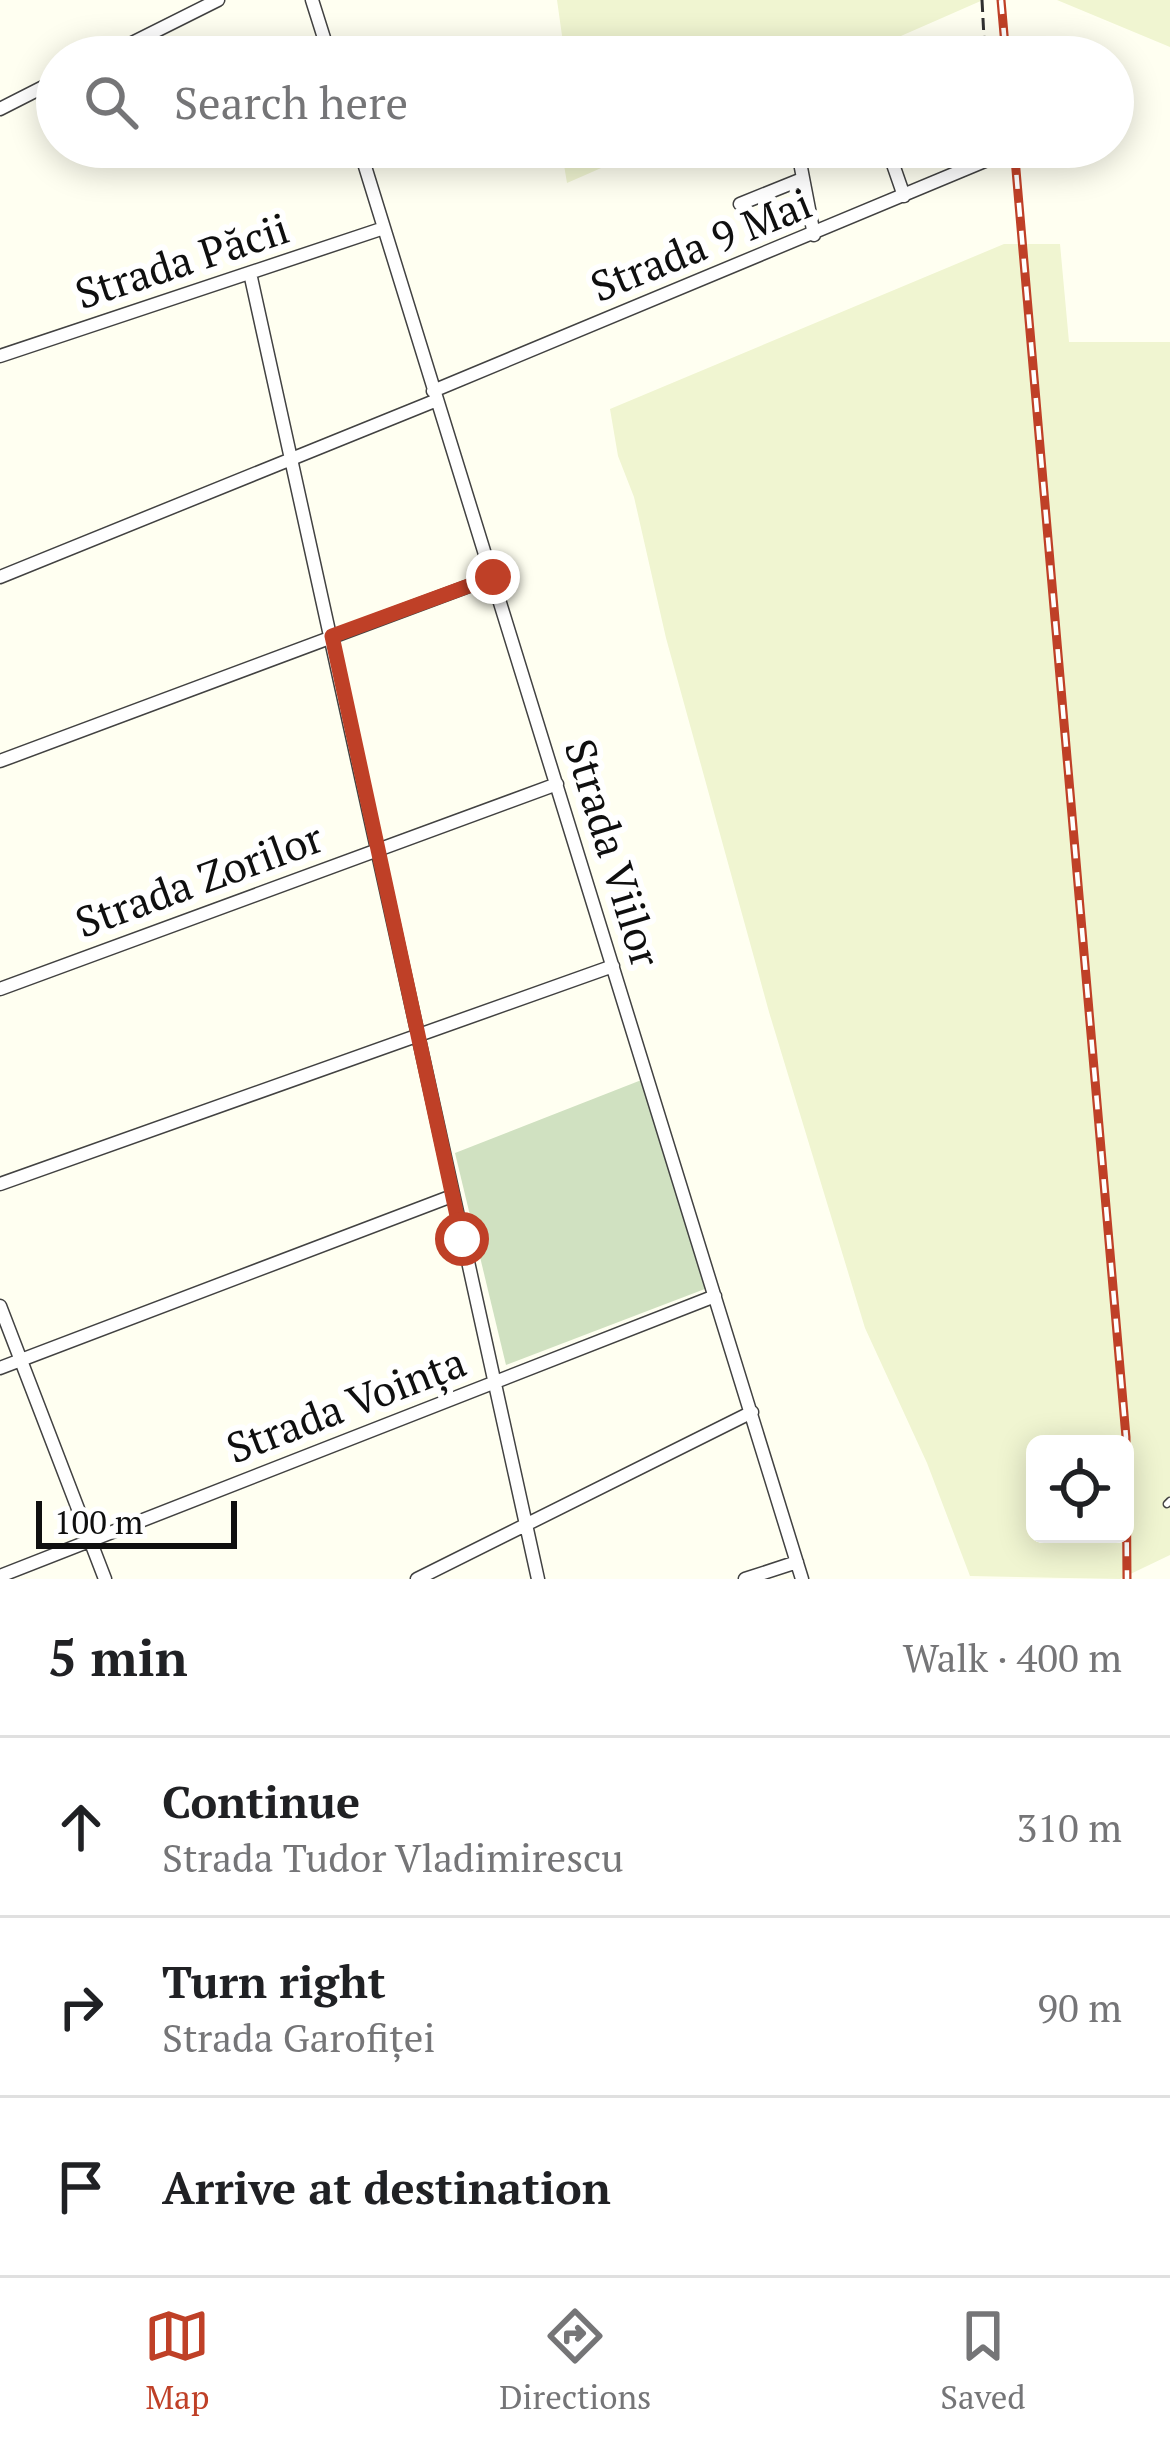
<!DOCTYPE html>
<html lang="en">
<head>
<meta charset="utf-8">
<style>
  :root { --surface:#fff; --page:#f2f2f2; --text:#202124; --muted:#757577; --line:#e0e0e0; --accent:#bf4027 }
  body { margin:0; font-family:"PT Serif",serif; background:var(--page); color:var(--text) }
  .controls { position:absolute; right:36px; bottom:36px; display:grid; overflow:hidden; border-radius:18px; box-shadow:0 6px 30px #0003 }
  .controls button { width:108px; height:108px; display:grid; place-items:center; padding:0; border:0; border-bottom:3px solid var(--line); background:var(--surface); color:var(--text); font:60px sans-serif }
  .scale { position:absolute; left:36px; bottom:30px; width:201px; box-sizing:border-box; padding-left:12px; border:6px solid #0f0f0f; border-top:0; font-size:33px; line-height:42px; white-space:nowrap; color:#0f0f0f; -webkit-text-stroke:9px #fff; paint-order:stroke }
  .stop { position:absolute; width:36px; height:36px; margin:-27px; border:9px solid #bf4027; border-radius:50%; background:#fff }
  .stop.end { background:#bf4027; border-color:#fff; box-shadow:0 3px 12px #0008 }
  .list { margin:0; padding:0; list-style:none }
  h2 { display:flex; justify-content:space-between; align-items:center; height:156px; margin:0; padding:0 48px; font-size:51px }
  h2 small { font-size:39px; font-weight:400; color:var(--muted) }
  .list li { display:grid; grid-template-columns:78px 1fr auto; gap:36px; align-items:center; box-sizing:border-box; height:180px; padding:0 48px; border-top:3px solid var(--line) }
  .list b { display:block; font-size:45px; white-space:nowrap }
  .list p { margin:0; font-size:39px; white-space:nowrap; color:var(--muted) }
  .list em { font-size:39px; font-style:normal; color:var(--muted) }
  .icon { flex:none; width:66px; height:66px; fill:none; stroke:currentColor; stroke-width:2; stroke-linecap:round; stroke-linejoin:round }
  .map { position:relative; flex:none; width:1170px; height:1579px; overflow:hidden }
  .search { position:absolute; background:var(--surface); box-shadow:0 6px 30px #0003; left:36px; right:36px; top:36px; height:132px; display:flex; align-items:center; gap:30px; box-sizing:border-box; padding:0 42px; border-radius:66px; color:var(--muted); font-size:45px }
  .sheet { height:696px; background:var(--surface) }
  nav { display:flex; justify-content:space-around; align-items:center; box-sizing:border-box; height:168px; border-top:3px solid var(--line); background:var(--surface); font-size:33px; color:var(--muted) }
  nav a { display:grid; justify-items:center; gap:6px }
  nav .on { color:var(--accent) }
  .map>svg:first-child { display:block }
</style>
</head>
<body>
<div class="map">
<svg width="1170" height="1579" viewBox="0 0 1170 1579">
  <rect width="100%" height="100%" fill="#fffff1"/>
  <path fill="#f0f5d1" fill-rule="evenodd" d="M557 0H983L853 57H565Z
    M1057 0H1170V47Z
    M561 147H649L567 183Z
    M1004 244H1060L1069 342H1170V1555L1120 1579 970 1576 927 1463 865 1328 769 1012 666 638 634 497 618 456 610 409ZM1035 1444H1125V1534H1035Z"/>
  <path fill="#d0e1c1" d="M644 1079 710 1287 506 1365 455 1153Z"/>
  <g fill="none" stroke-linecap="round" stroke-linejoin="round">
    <defs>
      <path id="service" d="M1167 1504 1170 1501"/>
      <path id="minor" d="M312 0 330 57
        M104 57 218 0
        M0 109 57 80
        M359 147 802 1579
        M797 147 814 235
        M887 147 904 196
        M740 204 802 179
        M250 273 538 1579
        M0 356 384 228
        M433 391 992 158 991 147
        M0 577 437 400
        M0 761 493 577
        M0 989 557 784
        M0 1184 613 966
        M0 1306 105 1579
        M0 1368 452 1196
        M0 1576 715 1296
        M417 1579 752 1412
        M745 1579 797 1562"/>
    </defs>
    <use href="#service" stroke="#424242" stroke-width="9"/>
    <use href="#minor" stroke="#424242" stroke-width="15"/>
    <path stroke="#313131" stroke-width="3" stroke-dasharray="12 6" stroke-linecap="butt" d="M982 0 985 57"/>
    <use href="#service" stroke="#fff" stroke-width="6"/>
    <use href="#minor" stroke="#fff" stroke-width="12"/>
    <defs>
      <path id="rail" d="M1001 0 1006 57
        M1014 147 1126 1437 1127 1579"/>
    </defs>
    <use href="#rail" stroke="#bf4027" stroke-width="9"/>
    <use href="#rail" stroke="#fff" stroke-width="4.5" stroke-dasharray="14" stroke-linecap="butt"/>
  </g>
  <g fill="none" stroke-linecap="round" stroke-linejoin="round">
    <path stroke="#bf4027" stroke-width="15" d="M462 1239 332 636 493 577"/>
  </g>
  <g text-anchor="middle" stroke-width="12" stroke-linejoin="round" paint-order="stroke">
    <g font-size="42" fill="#0f0f0f" stroke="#fff">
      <text transform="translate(701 245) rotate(-22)" y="15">Strada 9 Mai</text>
      <text transform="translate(182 261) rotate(-18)" y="15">Strada Păcii</text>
      <text transform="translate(613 853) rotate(73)" y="15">Strada Viilor</text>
      <text transform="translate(199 880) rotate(-20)" y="15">Strada Zorilor</text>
      <text transform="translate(346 1405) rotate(-21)" y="15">Strada Voința</text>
    </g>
  </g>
</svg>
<div class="controls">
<button><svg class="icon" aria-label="locate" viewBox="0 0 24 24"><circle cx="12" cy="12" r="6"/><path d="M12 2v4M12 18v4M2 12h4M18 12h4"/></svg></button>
</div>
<div class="scale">100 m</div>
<div class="stop" style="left:462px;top:1239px"></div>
<div class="stop end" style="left:493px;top:577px"></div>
<div class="search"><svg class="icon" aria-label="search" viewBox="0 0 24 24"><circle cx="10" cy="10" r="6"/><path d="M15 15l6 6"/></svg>Search here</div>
</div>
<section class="sheet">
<h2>5 min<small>Walk · 400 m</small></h2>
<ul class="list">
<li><svg class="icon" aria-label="ahead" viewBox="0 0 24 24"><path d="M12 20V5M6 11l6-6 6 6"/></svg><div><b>Continue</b><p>Strada Tudor Vladimirescu</p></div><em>310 m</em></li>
<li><svg class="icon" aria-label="right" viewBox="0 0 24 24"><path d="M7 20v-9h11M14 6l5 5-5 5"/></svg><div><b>Turn right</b><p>Strada Garofiței</p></div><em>90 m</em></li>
<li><svg class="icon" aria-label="arrive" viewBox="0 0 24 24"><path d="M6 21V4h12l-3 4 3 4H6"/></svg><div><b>Arrive at destination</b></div></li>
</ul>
</section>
<nav>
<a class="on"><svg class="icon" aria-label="map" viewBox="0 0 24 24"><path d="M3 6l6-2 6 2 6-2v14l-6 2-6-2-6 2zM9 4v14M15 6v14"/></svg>Map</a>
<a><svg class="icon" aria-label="directions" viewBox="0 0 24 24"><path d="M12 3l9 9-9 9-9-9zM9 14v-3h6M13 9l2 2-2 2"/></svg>Directions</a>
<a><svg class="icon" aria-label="saved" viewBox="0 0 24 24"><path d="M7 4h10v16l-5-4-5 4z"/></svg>Saved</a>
</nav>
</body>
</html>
